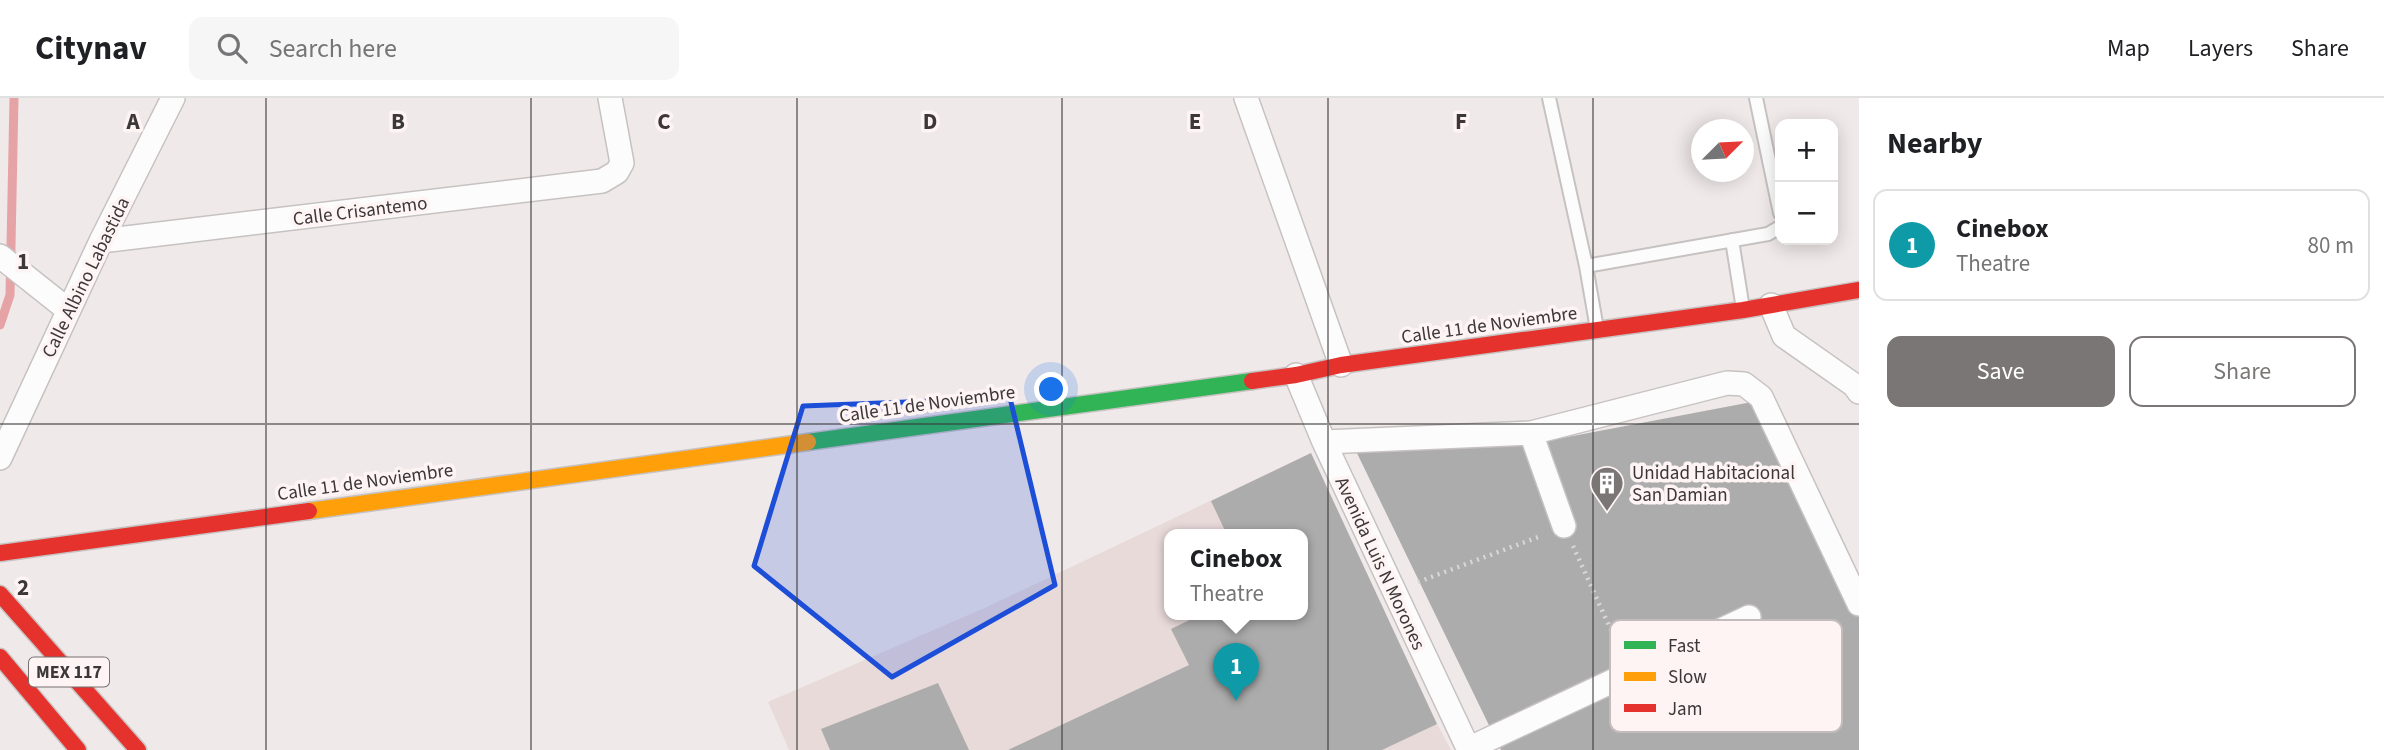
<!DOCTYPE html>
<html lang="en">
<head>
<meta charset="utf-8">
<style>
  :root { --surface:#fff; --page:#f6f6f6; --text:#202124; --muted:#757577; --line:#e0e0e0; --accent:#7b7676 }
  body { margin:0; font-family:"Source Sans 3",sans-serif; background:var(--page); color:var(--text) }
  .controls { position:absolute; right:21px; top:21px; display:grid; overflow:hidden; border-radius:14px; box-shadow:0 4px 18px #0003 }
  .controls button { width:63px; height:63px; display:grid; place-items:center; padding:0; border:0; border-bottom:2px solid var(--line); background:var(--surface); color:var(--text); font:35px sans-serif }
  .compass { position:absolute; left:1691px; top:21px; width:63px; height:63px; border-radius:50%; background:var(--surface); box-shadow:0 4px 18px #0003; rotate:66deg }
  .you { position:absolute; left:1052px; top:292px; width:24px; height:24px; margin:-18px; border:5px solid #fff; border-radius:50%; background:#1a73e8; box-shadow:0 0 0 10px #1a73e833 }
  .badge { display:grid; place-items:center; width:46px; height:46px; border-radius:50%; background:var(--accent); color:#fff; font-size:23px; font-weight:700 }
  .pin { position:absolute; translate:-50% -58px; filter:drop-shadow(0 2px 4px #0008) }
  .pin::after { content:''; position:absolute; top:37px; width:24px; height:21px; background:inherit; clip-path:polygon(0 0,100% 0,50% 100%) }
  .popup { position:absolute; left:1164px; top:431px; width:144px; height:91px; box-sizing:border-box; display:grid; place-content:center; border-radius:14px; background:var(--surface); filter:drop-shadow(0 2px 5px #0005); font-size:23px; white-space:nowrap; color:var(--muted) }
  .popup b { font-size:26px; color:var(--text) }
  .popup::after { content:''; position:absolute; left:50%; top:100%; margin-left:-14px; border:14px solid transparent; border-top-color:var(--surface) }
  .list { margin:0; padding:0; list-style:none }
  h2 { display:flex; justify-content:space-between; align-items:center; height:91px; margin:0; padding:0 28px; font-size:30px }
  h2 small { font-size:23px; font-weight:400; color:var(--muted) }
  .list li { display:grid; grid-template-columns:46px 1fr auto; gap:21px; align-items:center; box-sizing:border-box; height:112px; margin:0 14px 14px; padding:0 14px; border:2px solid var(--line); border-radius:14px }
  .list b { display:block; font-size:26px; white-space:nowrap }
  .list p { margin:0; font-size:23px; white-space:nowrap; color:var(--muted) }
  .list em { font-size:23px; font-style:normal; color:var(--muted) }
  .actions { display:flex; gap:14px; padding:21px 28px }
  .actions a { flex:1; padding:16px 0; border:2px solid var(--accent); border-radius:14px; text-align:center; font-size:24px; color:var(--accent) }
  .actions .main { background:var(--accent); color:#fff }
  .icon { flex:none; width:38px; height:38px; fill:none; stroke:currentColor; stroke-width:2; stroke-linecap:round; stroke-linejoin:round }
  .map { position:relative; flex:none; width:1859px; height:652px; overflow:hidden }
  header { display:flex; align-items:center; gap:42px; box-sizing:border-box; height:98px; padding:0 35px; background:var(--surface); border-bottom:2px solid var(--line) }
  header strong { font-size:33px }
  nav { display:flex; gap:38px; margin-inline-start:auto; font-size:24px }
  .search { width:490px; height:63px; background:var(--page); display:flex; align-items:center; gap:18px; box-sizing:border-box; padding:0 24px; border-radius:14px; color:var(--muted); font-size:26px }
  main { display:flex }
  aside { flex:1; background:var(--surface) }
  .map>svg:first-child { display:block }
</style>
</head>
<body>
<header>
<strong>Citynav</strong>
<div class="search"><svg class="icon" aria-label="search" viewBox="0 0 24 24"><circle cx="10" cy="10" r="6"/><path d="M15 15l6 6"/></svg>Search here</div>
<nav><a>Map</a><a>Layers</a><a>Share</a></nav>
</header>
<main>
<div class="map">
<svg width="1859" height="652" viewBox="0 0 1859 652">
  <rect width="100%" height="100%" fill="#f0e9e9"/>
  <path fill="#e9dada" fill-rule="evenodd" d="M1311 355 1437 626 1451 652H789L768 604 989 508ZM1170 437H1302V517H1170Z"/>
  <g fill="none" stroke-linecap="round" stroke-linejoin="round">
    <path stroke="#e6a3a5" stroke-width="9" d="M0 227 10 197 14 0"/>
  </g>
  <path fill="#adacac" d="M1773 300 1859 482V652H1501L1354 349 1541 344Z
    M1311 355 1437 626 1382 652H1008L1189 567 1171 531 1200 517H1302V437H1227L1211 403Z
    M938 585 969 652H830L821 631Z"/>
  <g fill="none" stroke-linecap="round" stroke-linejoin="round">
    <defs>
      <path id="lane" d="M1549 0 1586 168
        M1756 0 1780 115
        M1732 142 1743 211
        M1597 231 1586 168 1768 136 1780 129"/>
      <path id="street" d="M1246 0 1341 267
        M101 143 602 83 617 74 622 65 610 0
        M0 158 68 212
        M1771 207 1784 238 1854 287 1859 294
        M1296 277 1324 344 1469 652
        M1531 335 1564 428
        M1324 344 1531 335 1727 285 1744 286 1761 299 1859 506
        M0 360 101 143 173 0
        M1468 651 1749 519"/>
      <path id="fast" d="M808 344 1252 283"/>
      <path id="slow" d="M309 413 808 344"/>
      <path id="jam" d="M1252 283 1296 277 1341 267 1743 212 1859 192
        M0 455 309 413
        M0 496 138 652
        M0 559 78 652"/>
    </defs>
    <use href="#lane" stroke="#c7c2c2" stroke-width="16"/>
    <use href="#street" stroke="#c7c2c2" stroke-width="26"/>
    <use href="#fast" stroke="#c7c2c2" stroke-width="19"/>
    <use href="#slow" stroke="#c7c2c2" stroke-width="19"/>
    <use href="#jam" stroke="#c7c2c2" stroke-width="19"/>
    <path stroke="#d9d6d6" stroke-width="4.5" stroke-dasharray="2 5" stroke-linecap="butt" d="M1573 448 1620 552
      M1418 484 1541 438"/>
    <use href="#lane" stroke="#fdfcfc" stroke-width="12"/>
    <use href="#street" stroke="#fdfcfc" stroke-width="23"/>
    <use href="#fast" stroke="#30b455" stroke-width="16"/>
    <use href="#slow" stroke="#ff9f0a" stroke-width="16"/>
    <use href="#jam" stroke="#e5322d" stroke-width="16"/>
  </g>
  <path fill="#1d4ed8" fill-opacity="0.2" stroke="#1d4ed8" stroke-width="5" stroke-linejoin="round" d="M1010 300 1055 487 892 579 754 468 803 308Z"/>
  <path fill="none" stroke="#3c3838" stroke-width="2" stroke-opacity="0.55" d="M266 0V652M531 0V652M797 0V652M1062 0V652M1328 0V652M1593 0V652M0 326H1859"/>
  <defs>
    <symbol id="building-pin" viewBox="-11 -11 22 30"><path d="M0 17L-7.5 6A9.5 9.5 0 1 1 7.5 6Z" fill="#7b7676" stroke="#fef4f4"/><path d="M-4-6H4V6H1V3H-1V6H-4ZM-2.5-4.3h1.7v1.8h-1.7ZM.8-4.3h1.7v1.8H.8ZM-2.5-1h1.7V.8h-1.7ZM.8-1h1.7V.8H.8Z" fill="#fff"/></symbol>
  </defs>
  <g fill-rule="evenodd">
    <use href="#building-pin" x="1588" y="366" width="38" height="52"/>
  </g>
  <g text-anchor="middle" stroke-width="7" stroke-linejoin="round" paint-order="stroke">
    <rect fill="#fef4f4" stroke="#767070" stroke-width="2" x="29" y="559.5" width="80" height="29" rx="5"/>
    <g font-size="18" font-weight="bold" fill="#3c3838">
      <text x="69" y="580">MEX 117</text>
    </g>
    <g font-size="19" fill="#3c3838" stroke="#fef4f4">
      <text transform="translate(360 112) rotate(-7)" y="7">Calle Crisantemo</text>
      <text transform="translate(85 179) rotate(-64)" y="7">Calle Albino Labastida</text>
      <text transform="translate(1489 226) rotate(-8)" y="7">Calle 11 de Noviembre</text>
      <text transform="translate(927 305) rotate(-8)" y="7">Calle 11 de Noviembre</text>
      <text transform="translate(365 383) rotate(-8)" y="7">Calle 11 de Noviembre</text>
      <text transform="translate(1381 465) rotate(65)" y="7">Avenida Luis N Morones</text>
    </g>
    <g font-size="19" fill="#3c3838" stroke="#fef4f4" text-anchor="start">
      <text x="1632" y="381">Unidad Habitacional<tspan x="1632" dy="22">San Damian</tspan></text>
    </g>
  </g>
  <rect x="1610" y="522" width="232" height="112" rx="10" fill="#fef4f4" stroke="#c4bcbc" stroke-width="2"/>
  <rect x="1624" y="543" width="32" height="8" fill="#30b455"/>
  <rect x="1624" y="574" width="32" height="9" fill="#ff9f0a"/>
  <rect x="1624" y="606" width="32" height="8" fill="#e5322d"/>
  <g font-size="19" fill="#3c3838">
    <text x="1668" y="554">Fast</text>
    <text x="1668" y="585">Slow</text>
    <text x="1668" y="617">Jam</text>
  </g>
  <g font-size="23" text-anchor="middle" font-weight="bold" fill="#3c3838" stroke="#fef4f4" stroke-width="7" stroke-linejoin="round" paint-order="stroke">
    <text x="133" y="31">A</text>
    <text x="398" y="31">B</text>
    <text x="664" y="31">C</text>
    <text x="930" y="31">D</text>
    <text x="1195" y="31">E</text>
    <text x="1461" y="31">F</text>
    <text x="23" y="171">1</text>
    <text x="23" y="497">2</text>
  </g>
</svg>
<div class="controls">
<button>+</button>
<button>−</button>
</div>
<svg class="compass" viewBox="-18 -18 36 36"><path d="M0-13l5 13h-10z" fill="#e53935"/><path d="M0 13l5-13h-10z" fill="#757577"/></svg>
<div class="you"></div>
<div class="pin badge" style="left:1236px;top:603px;background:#0f9aa8">1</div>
<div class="popup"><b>Cinebox</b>Theatre</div>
</div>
<aside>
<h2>Nearby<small></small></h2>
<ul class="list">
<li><span class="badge" style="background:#0f9aa8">1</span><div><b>Cinebox</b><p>Theatre</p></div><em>80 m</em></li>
</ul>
<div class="actions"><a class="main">Save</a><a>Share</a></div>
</aside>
</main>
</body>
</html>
